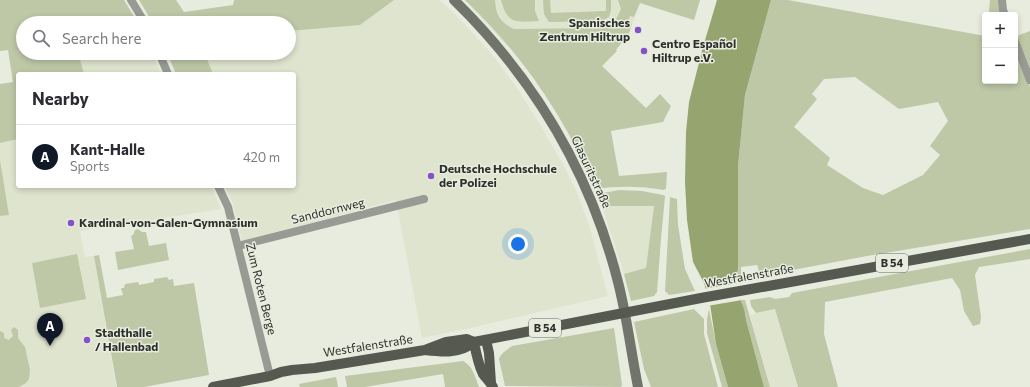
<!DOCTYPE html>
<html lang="en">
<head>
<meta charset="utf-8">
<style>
  :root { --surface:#fff; --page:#f2f2f3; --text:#2b2b33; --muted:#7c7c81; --line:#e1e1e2; --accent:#111827 }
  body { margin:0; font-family:Commissioner,sans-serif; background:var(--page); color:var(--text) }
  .controls { position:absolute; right:12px; top:12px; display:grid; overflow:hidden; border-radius:4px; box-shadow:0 2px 6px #0003 }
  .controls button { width:36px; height:36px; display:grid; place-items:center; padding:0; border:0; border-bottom:1px solid var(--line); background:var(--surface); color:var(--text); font:20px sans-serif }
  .you { position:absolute; left:518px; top:244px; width:14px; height:14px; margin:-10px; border:3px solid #fff; border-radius:50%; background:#1a73e8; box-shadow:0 0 0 6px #1a73e833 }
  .badge { display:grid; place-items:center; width:26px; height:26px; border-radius:50%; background:var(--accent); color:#fff; font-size:13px; font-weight:700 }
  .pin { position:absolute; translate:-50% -33px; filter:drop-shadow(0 1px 2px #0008) }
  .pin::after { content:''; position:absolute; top:21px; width:14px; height:12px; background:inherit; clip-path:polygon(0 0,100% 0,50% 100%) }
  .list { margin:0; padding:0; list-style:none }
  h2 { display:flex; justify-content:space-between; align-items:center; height:52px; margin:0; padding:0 16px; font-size:17px }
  h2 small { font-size:13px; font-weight:400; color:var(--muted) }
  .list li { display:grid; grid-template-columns:26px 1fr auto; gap:12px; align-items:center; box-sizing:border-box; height:64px; padding:0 16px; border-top:1px solid var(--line) }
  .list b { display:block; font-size:15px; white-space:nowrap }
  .list p { margin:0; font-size:13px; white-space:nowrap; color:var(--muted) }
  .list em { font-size:13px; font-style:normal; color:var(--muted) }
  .icon { flex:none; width:22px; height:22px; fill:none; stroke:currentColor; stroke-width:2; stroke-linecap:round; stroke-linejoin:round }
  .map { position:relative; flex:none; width:1030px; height:387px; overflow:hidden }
  .search { position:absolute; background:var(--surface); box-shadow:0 2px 6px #0003; left:16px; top:16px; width:280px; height:44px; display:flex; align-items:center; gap:10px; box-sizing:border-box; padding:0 14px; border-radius:22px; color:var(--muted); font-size:15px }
  .panel { position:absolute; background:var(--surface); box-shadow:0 2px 6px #0003; left:16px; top:72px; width:280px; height:116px; border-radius:4px }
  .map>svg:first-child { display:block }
</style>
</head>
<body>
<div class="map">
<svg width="1030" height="387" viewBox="0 0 1030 387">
  <rect width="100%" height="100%" fill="#e8ecde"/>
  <path fill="#dee4ce" d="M394 0H439L454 13 491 53 517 88 539 123 564 166 576 190 590 228 608 296 466 329 422 338 396 200 242 241 233 204 225 186H294V74H213L207 59 220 53H289V31L360 25Z
    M465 0H700L694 20 640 3 629 33 507 46Z
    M85 53H152L161 74H84L79 56Z
    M18 139V186H211L221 209 80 231 85 257 94 256 116 387H0V216L9 215 0 160V143Z
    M602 206H654L646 268 624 274Z
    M775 309 798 387H770L750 315Z"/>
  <path fill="#bec7a6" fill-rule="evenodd" d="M0 0H124L138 23H23V53H85L79 56 84 74H18V139L0 143V84L13 82 8 50 0 51Z
    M139 0H176L184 12 233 5 234 0H394L360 25 289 31V23H153Z
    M465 0H495C496 16 500 22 514 29L612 28 621 9 618 0H700L694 20 640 3 634 17 630 16 628 22 632 24 629 33 616 50 617 51 602 66 646 108 660 94 671 106 663 122 611 131 619 176 667 172 666 189 663 190C640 186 619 186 595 189 566 118 521 53 465 0Z
    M501 0H535V11L539 21C515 22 508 25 501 0Z
    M543 0H550L551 13 606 11V0H611V10L609 17 602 21 549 22 544 14Z
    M771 0H788L985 36V81H1015V47L1030 87V229L867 256 761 276 757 265 741 267V280H736L739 266 738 263V166L745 95ZM855 77 899 109 938 102 948 121 930 146 940 155 923 175 883 195 863 188 827 165 830 158 794 127 817 99 812 94 824 79Z
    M990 0H1000L1003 15H991L989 11Z
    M1030 31V68L1017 36Z
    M167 53H220L207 59 213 74H176Z
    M0 160 9 215 0 216Z
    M619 190 642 191 663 195 665 196 661 239 657 292 654 296 631 301 624 274 646 268 654 206H602L598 194Z
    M670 197 677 199 678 225 685 269 695 291 669 295 665 291Z
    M138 229 142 232H146L149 246 166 243 169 260 118 270 115 252 134 249 131 236 133 235 135 230Z
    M1030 249V259L979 267 975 275 981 317 980 324 973 326 964 311 960 290 952 278 825 302 824 334 838 387H798L775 309 756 313 751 306 750 300 770 297 775 299 789 297 792 293Z
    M77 254 86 299 40 308 32 263Z
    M99 255 107 298 123 295 121 288H124L125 284 138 282 139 285 154 282V279L167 277 169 280 173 279 174 286 194 283 209 375 144 387H117L94 256Z
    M740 300H745L770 387H764L746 320V315Z
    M694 309 704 319V334L718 387H651L644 369 634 322Z
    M709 309 716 344 728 387H722L707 333V319Z
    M14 327 18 330V338L25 347 30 370 29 379 26 383 19 387H0V331L4 333V338L9 340 13 336 11 330Z
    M614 328 622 385 621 387 505 386 499 359C501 353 507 350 512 346Z
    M463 361C473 366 475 377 479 387H445L443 374 365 387H347L345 376Z
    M336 377 338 387H300L299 384Z"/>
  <path fill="#96a470" d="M717 0H771L745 95 738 166V263C740 269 735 275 736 282 736 295 746 307 746 320L764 387H728L716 344 710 304 704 283 693 262 687 220 685 182 686 132 689 102 703 47Z"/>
  <path fill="#e8ecde" d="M738 283 742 300 707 306 703 289Z"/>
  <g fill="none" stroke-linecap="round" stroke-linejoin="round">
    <path stroke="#989a94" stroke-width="8" d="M131 0 145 23
      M1002 0 1003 10 1005 15
      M1015 41 1030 80
      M159 53 168 74
      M218 186 228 207 270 376
      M238 246 424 199"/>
    <path stroke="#71746b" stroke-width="10" d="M454 0C535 79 590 172 618 282 627 317 631 352 638 387"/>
    <path stroke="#56594f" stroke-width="10" d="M486 340 489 353 491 383
      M474 342C476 353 478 364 483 374 486 378 490 382 493 387
      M425 350C442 352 460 354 474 342L701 298 1030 239
      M213 387 270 376 281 372 292 370 315 368 425 350 446 342 467 339 474 342"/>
  </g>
  <g fill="#8451c9" stroke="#e8ecde" stroke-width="1.5">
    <circle cx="638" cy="30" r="4"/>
    <circle cx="644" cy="51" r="4"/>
    <circle cx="431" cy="176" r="4"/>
    <circle cx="71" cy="223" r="4"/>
    <circle cx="87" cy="340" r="4"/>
  </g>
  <g text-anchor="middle" stroke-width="3" stroke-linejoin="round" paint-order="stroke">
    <g fill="#e8ecde" stroke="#656860" stroke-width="1">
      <rect x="876" y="254" width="32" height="18" rx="3"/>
      <rect x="529" y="319" width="32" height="18" rx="3"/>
    </g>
    <g font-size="11" font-weight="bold" fill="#2d2f2a">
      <text x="892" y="267">B 54</text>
      <text x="545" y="332">B 54</text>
    </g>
    <g font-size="12" font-weight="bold" fill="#2d2f2a" stroke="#e8ecde" text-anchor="start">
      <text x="630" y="27" text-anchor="end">Spanisches<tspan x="630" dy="14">Zentrum Hiltrup</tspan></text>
      <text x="652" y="48">Centro Español<tspan x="652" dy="14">Hiltrup e.V.</tspan></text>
      <text x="439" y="173">Deutsche Hochschule<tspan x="439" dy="14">der Polizei</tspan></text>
      <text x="79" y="227">Kardinal-von-Galen-Gymnasium</text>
      <text x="95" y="337">Stadthalle<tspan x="95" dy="14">/ Hallenbad</tspan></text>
    </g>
    <g font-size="12" fill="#2d2f2a" stroke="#e8ecde">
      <text transform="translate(591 172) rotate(65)" y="4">Glasuritstraße</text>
      <text transform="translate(328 211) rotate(-14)" y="4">Sanddornweg</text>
      <text transform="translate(749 276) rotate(-10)" y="4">Westfalenstraße</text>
      <text transform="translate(261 289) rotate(76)" y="4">Zum Roten Berge</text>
      <text transform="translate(368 346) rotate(-9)" y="4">Westfalenstraße</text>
    </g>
  </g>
</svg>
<div class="controls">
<button>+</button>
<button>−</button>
</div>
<div class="you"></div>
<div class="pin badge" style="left:50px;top:346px">A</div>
<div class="search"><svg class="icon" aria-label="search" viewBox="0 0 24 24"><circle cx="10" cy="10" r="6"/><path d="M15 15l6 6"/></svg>Search here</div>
<section class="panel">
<h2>Nearby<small></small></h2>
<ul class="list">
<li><span class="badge">A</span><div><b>Kant-Halle</b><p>Sports</p></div><em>420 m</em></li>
</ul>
</section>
</div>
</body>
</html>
